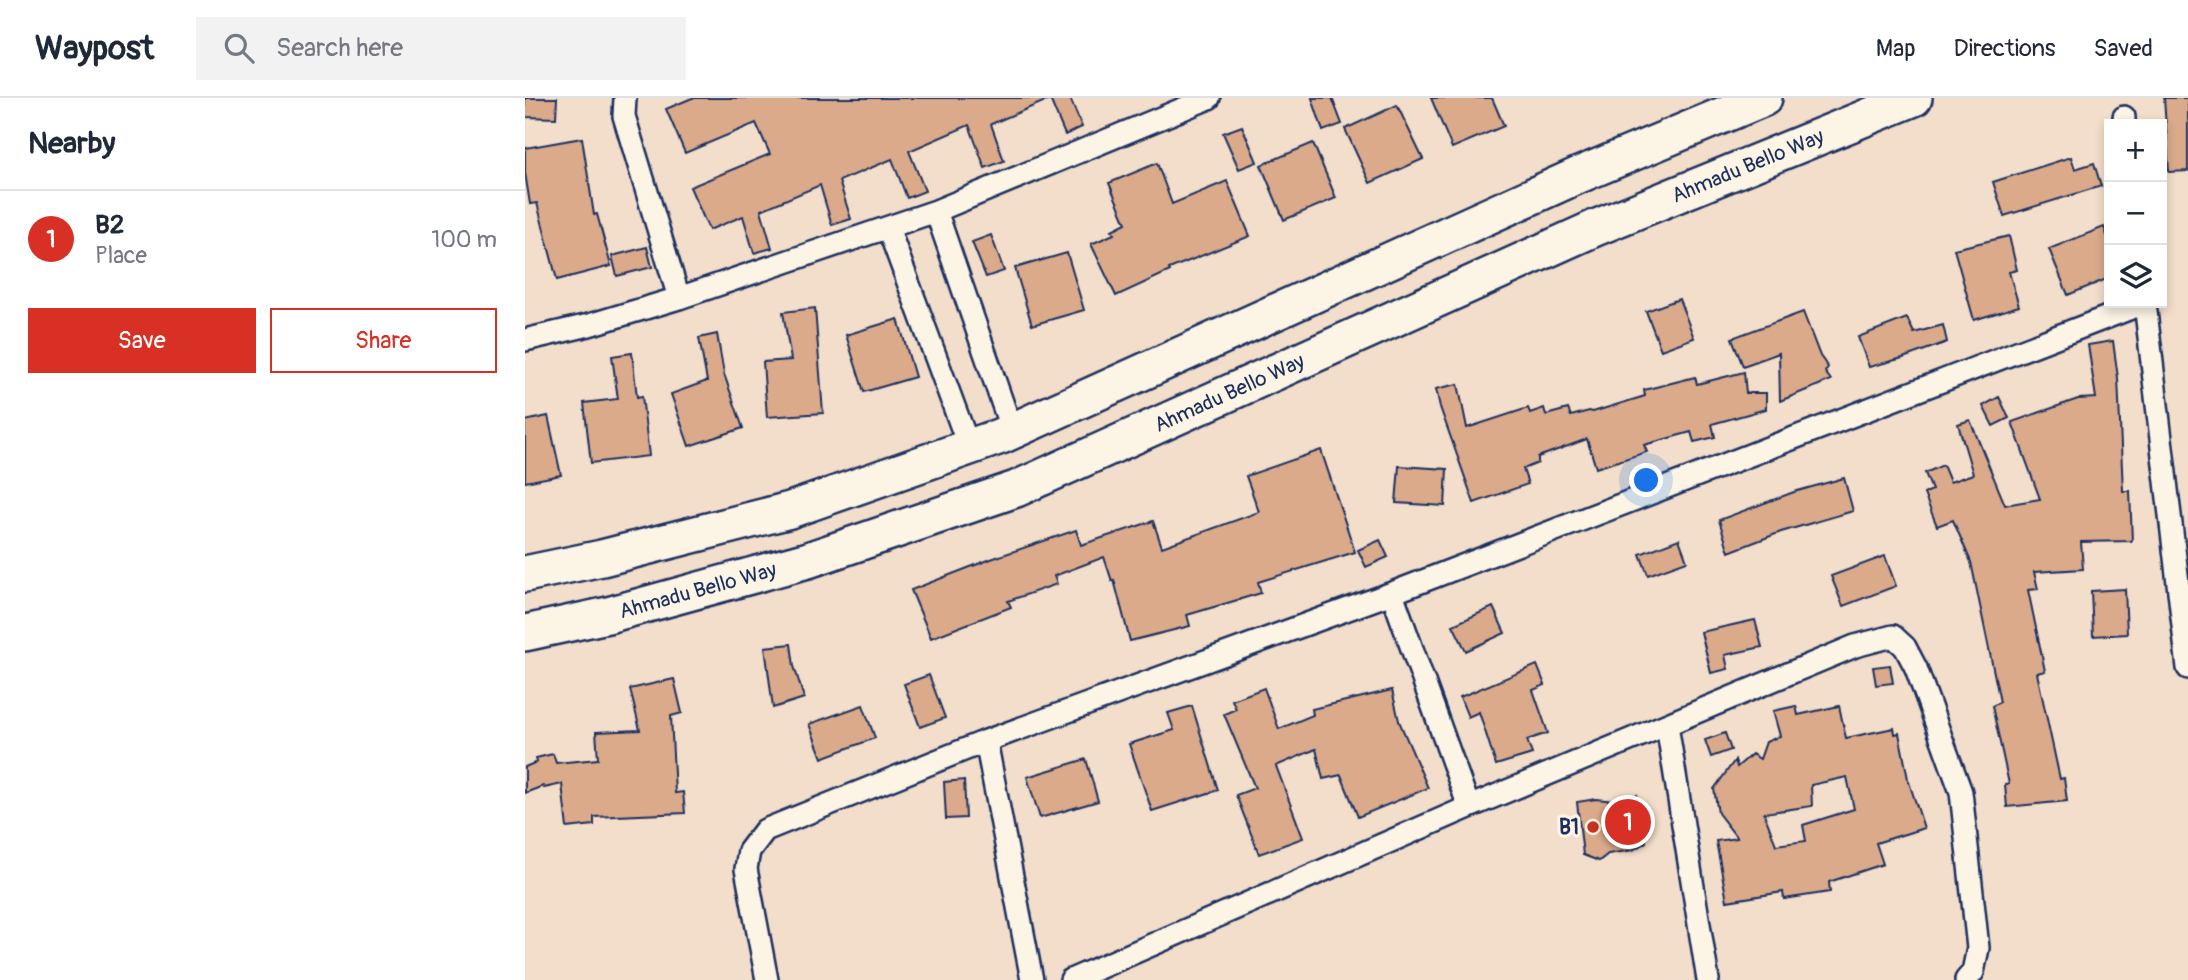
<!DOCTYPE html>
<html lang="en">
<head>
<meta charset="utf-8">
<style>
  :root { --surface:#fff; --page:#f2f2f3; --text:#1f2937; --muted:#747a83; --line:#e0e1e3; --accent:#d93025 }
  body { margin:0; font-family:Pangolin,sans-serif; background:var(--page); color:var(--text) }
  .controls { position:absolute; right:21px; top:21px; display:grid; overflow:hidden; border-radius:0px; box-shadow:0 4px 10px #0003 }
  .controls button { width:63px; height:63px; display:grid; place-items:center; padding:0; border:0; border-bottom:2px solid var(--line); background:var(--surface); color:var(--text); font:35px sans-serif }
  .you { position:absolute; left:1122px; top:383px; width:24px; height:24px; margin:-18px; border:5px solid #fff; border-radius:50%; background:#1a73e8; box-shadow:0 0 0 10px #1a73e833 }
  .badge { display:grid; place-items:center; width:46px; height:46px; border-radius:50%; background:var(--accent); color:#fff; font-size:23px; font-weight:700 }
  .pin { position:absolute; translate:-50% -50%; border:4px solid #fff; box-shadow:0 2px 7px #0006 }
  .list { margin:0; padding:0; list-style:none }
  h2 { display:flex; justify-content:space-between; align-items:center; height:91px; margin:0; padding:0 28px; font-size:30px }
  h2 small { font-size:23px; font-weight:400; color:var(--muted) }
  .list li { display:grid; grid-template-columns:46px 1fr auto; gap:21px; align-items:center; box-sizing:border-box; height:98px; padding:0 28px; border-top:2px solid var(--line) }
  .list b { display:block; font-size:26px; white-space:nowrap }
  .list p { margin:0; font-size:23px; white-space:nowrap; color:var(--muted) }
  .list em { font-size:23px; font-style:normal; color:var(--muted) }
  .actions { display:flex; gap:14px; padding:21px 28px }
  .actions a { flex:1; padding:16px 0; border:2px solid var(--accent); border-radius:0px; text-align:center; font-size:24px; color:var(--accent) }
  .actions .main { background:var(--accent); color:#fff }
  .icon { flex:none; width:38px; height:38px; fill:none; stroke:currentColor; stroke-width:2; stroke-linecap:round; stroke-linejoin:round }
  .map { position:relative; flex:none; width:1663px; height:882px; overflow:hidden }
  header { display:flex; align-items:center; gap:42px; box-sizing:border-box; height:98px; padding:0 35px; background:var(--surface); border-bottom:2px solid var(--line) }
  header strong { font-size:33px }
  nav { display:flex; gap:38px; margin-inline-start:auto; font-size:24px }
  .search { width:490px; height:63px; background:var(--page); display:flex; align-items:center; gap:18px; box-sizing:border-box; padding:0 24px; border-radius:0px; color:var(--muted); font-size:26px }
  main { display:flex }
  aside { flex:1; background:var(--surface) }
  .map>svg:first-child { display:block }
</style>
</head>
<body>
<header>
<strong>Waypost</strong>
<div class="search"><svg class="icon" aria-label="search" viewBox="0 0 24 24"><circle cx="10" cy="10" r="6"/><path d="M15 15l6 6"/></svg>Search here</div>
<nav><a>Map</a><a>Directions</a><a>Saved</a></nav>
</header>
<main>
<aside>
<h2>Nearby<small></small></h2>
<ul class="list">
<li><span class="badge">1</span><div><b>B2</b><p>Place</p></div><em>100 m</em></li>
</ul>
<div class="actions"><a class="main">Save</a><a>Share</a></div>
</aside>
<div class="map">
<svg width="1663" height="882" viewBox="0 0 1663 882">
  <rect width="100%" height="100%" fill="#f2deca"/>
  <filter id="ink" filterUnits="userSpaceOnUse"><feTurbulence type="fractalNoise" baseFrequency=".0143" numOctaves="2"/><feDisplacementMap in="SourceGraphic" scale="14" xChannelSelector="R" yChannelSelector="G"/><feConvolveMatrix kernelMatrix="1 2 1 2 8 2 1 2 1" color-interpolation-filters="sRGB"/></filter>
  <g filter="url(#ink)">
    <path fill="#daaa8b" stroke="#1b2f5e" stroke-width="2" fill-rule="evenodd" d="M0 0H32L31 20 0 19Z
      M167 0H545L557 29 540 37 525 1 466 26 479 63 460 70 444 27 384 53 400 93 382 100 367 61 314 83 326 121 307 127 295 87 236 112 247 150 229 155 218 118 184 132 165 89 245 56 231 25 160 55 141 11Z
      M787 0H807L817 26 798 33Z
      M906 0H967L979 28 927 50Z
      M1639 0H1663V73L1644 74Z
      M872 7 898 61 845 85 820 31Z
      M717 28 732 64 714 71 698 35Z
      M57 40 69 117 72 116 86 168 32 182 12 105 5 106 0 75V50Z
      M788 45 811 100 759 122 736 67Z
      M1546 59 1550 71 1569 65 1576 88 1479 118 1468 84Z
      M632 65 647 106 702 83 725 138 644 171 645 173 591 198 566 146 589 136 587 132 601 125 584 85Z
      M1579 129 1584 143V180L1543 197 1524 151Z
      M466 137 479 173 461 179 447 144Z
      M1484 138 1492 172 1484 174 1494 208 1449 222 1429 151Z
      M122 149 127 169 92 178 87 158Z
      M542 155 559 212 507 227 490 170Z
      M1154 201 1169 240 1136 252 1121 213Z
      M290 210 298 315 242 319 238 264 266 262 258 214Z
      M1278 214 1295 258 1303 269 1300 274 1306 282 1255 303 1254 255 1218 268 1207 240Z
      M1382 220 1389 235 1418 227 1422 244 1378 260 1344 269 1333 239Z
      M373 221 390 279 339 294 321 237Z
      M192 236 199 276 218 330 164 348 146 296 182 283 174 240Z
      M1588 243 1593 280 1598 393H1605L1607 443 1556 444 1558 471 1509 474 1513 491 1503 492 1520 573 1512 575 1535 681 1539 680 1542 703 1482 709 1480 687 1484 686 1467 608 1475 604 1446 464 1428 422 1412 428 1399 396 1407 392 1400 375 1418 367 1425 384 1448 376 1433 326 1445 322 1480 407 1515 401 1487 324 1553 301 1571 300 1563 247Z
      M107 255 112 299 117 298 124 358 66 365 59 305 93 301 87 258Z
      M1219 274 1221 295H1241V311L1187 326 1190 339 1169 344 1166 334 1119 347 1122 354 1071 370 1062 341 1013 359V365L998 371 1003 386 949 405 915 309 911 291 933 286 942 330 1003 310 1005 315 1019 310 1021 317 1043 311 1046 318 1064 313 1068 314 1120 298 1119 292 1170 279 1172 286Z
      M1474 299 1484 320 1468 328 1458 308Z
      M23 318 36 377 0 384V323Z
      M796 352 830 454 733 484 736 495 662 517 665 528 605 543 589 482 587 483 579 459 529 478 532 486 483 503 486 509 406 540 386 492 466 461 551 432 556 447 628 423 637 449 734 414 721 378Z
      M874 368 922 371 920 408 871 405Z
      M1319 380 1328 413 1256 434 1204 454 1194 422 1269 394Z
      M1154 441 1162 463 1123 477 1115 456Z
      M855 442 863 459 841 469 833 452Z
      M1360 458 1371 488 1318 508 1306 478Z
      M1600 491 1602 536 1568 538 1566 493Z
      M968 509 980 535 941 553 928 527Z
      M1230 522 1237 549 1200 557 1203 571 1186 575 1176 534Z
      M266 546 269 568 279 600 248 610 240 549Z
      M1012 567 1020 587 1008 592 1023 635 1002 642 1007 656 971 667 954 614 943 619 935 599Z
      M1365 567 1368 585 1351 587 1348 569Z
      M404 577 420 620 395 629 379 586Z
      M149 581 157 615 146 618 150 695 158 694 160 715 69 719V727L42 730 37 686 19 690 18 688 0 695V669L12 664 11 660 28 656 31 665 73 661 71 634 115 632 105 591Z
      M739 590 754 631 788 617 787 611 867 592 874 623 903 690 833 719 816 677 798 681 791 651 751 668 778 740 734 756 711 697 730 690 699 616 711 611 707 602Z
      M338 607 350 640 297 660 284 626Z
      M667 608 693 692 627 713 604 646 649 632 643 615Z
      M1271 608 1273 617 1314 608 1321 640 1369 630 1370 636 1374 635 1383 681 1399 730 1351 745 1358 766 1304 784 1305 794 1259 801 1258 794 1202 803 1191 743 1212 740 1193 715 1189 691 1210 662 1212 669 1227 656 1235 661 1241 644 1255 638 1248 613ZM1322 679 1329 711 1278 727 1281 743 1251 747 1239 715 1287 708 1286 687Z
      M1200 635 1206 652 1186 659 1180 642Z
      M561 661 573 703 515 720 502 679Z
      M439 682 441 720 421 721 419 684Z
      M1112 697 1121 744 1108 752 1083 756 1074 763 1058 757 1052 704 1071 701 1100 704Z"/>
    <g fill="none" stroke-linecap="round" stroke-linejoin="round">
      <defs>
        <path id="street" d="M100 0 99 18 154 200
          M1599 19V26
          M411 113 487 333
          M363 130 444 349
          M1620 205 1663 570
          M0 242 64 227 154 200 411 113 684 0
          M867 495 944 709
          M1142 627 1183 882
          M461 643 507 882
          M242 882 221 771 224 753 240 732 461 643 867 495 1619 205
          M546 882 944 709 1330 548 1368 538 1380 549 1391 570 1436 694 1453 850 1448 874 1441 882"/>
        <g id="primary">
          <path d="M0 476 77 460 265 412 476 338 1054 77 1239 0"/>
          <path id="s1" d="M0 535 83 517 283 462 491 391 1070 130 1389 0"/>
        </g>
      </defs>
      <use href="#street" stroke="#1b2f5e" stroke-width="26"/>
      <use href="#primary" stroke="#1b2f5e" stroke-width="40"/>
      <use href="#street" stroke="#fcf5e5" stroke-width="21"/>
      <use href="#primary" stroke="#fcf5e5" stroke-width="35"/>
    </g>
  </g>
  <circle fill="#c8321e" stroke="#fcf5e5" stroke-width="2.5" cx="1068" cy="729" r="7"/>
  <g text-anchor="middle" stroke-width="6" stroke-linejoin="round" paint-order="stroke">
    <g font-size="21" fill="#1b2f5e" stroke="#fcf5e5">
      <text dy="7" stroke="none"><textPath href="#s1" startOffset="1312">Ahmadu Bello Way</textPath></text>
      <text dy="7" stroke="none"><textPath href="#s1" startOffset="746">Ahmadu Bello Way</textPath></text>
      <text dy="7" stroke="none"><textPath href="#s1" startOffset="178">Ahmadu Bello Way</textPath></text>
    </g>
    <g font-size="21" font-weight="bold" fill="#1b2f5e" stroke="#fcf5e5" text-anchor="end">
      <text x="1054" y="736">B1</text>
    </g>
  </g>
</svg>
<div class="controls">
<button>+</button>
<button>−</button>
<button><svg class="icon" aria-label="layers" viewBox="0 0 24 24"><path d="M12 4l9 5-9 5-9-5zM3 14l9 5 9-5"/></svg></button>
</div>
<div class="you"></div>
<div class="pin badge" style="left:1103px;top:724px">1</div>
</div>
</main>
</body>
</html>
